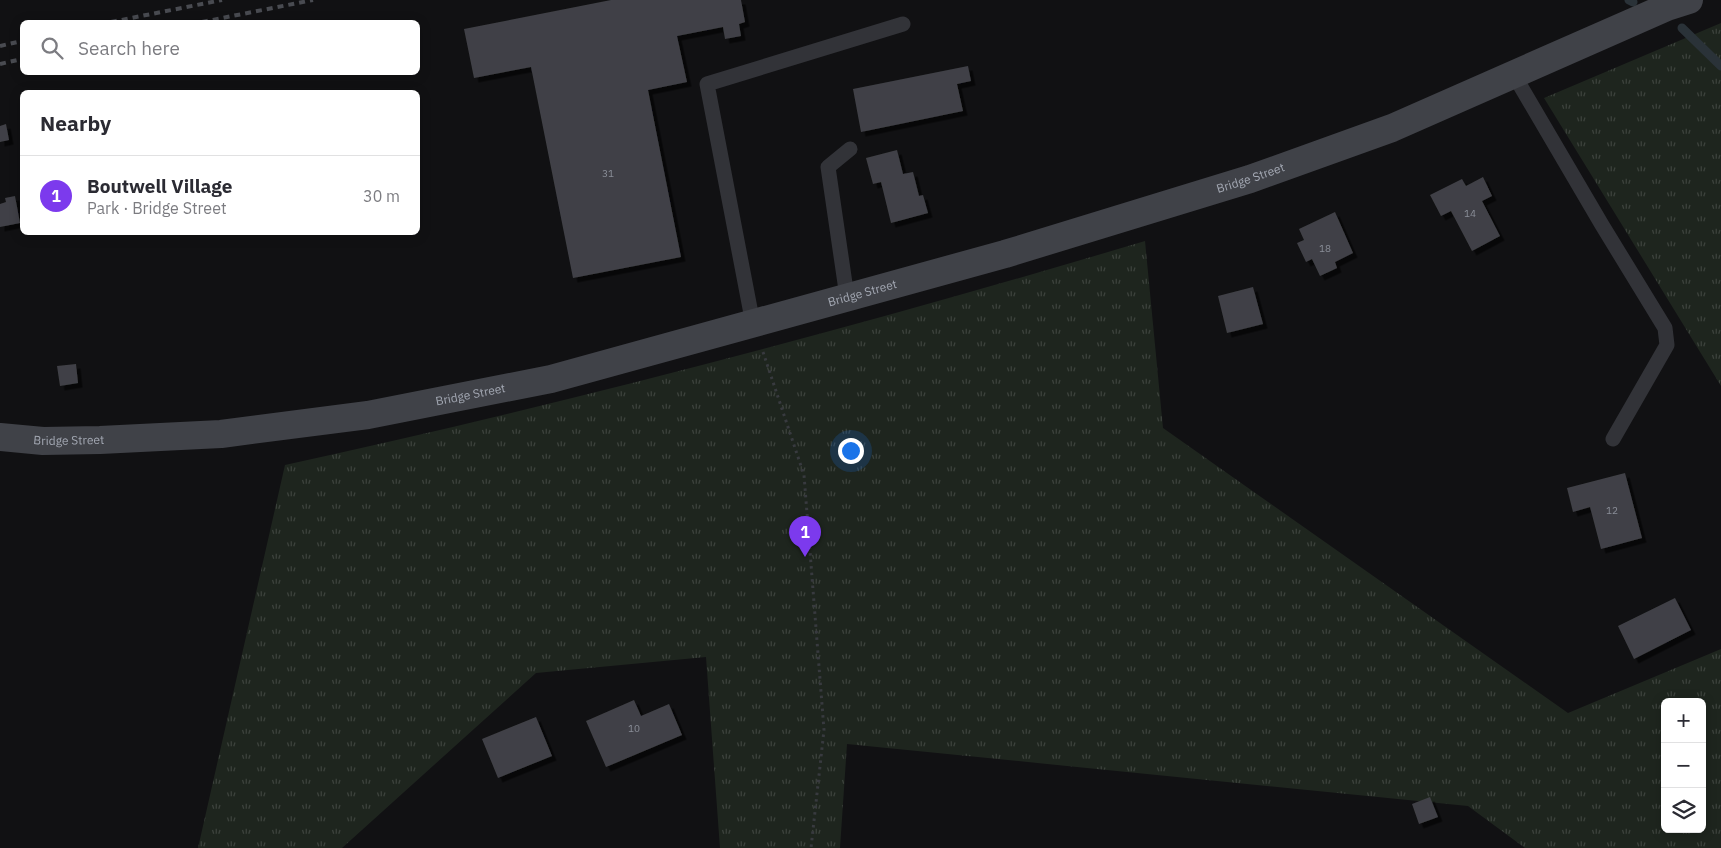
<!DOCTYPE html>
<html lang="en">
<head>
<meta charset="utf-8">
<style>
  :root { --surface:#fff; --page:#f2f2f3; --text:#2b2b33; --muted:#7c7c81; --line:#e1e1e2; --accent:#7c3aed }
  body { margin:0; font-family:"IBM Plex Sans",sans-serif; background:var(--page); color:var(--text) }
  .controls { position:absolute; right:15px; bottom:15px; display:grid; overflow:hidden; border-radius:8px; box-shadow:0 2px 12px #0003 }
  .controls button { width:45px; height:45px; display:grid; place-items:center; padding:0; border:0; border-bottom:1px solid var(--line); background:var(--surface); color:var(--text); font:25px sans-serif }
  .you { position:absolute; left:850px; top:450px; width:18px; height:18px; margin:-12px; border:4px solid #fff; border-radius:50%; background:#1a73e8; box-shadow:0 0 0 8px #1a73e833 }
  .badge { display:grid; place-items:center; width:32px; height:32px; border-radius:50%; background:var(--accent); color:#fff; font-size:16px; font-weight:700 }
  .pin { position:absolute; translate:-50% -41px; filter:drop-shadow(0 1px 2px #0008) }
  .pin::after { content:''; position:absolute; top:26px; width:18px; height:15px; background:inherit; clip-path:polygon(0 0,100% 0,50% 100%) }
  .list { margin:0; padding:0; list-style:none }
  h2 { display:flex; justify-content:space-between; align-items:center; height:65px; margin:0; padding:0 20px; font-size:21px }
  h2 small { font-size:16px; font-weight:400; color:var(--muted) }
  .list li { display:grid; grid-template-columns:32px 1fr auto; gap:15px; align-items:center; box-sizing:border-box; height:80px; padding:0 20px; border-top:1px solid var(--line) }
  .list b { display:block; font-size:19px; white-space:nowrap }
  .list p { margin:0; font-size:16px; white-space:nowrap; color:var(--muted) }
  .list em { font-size:16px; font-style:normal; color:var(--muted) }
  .icon { flex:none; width:28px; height:28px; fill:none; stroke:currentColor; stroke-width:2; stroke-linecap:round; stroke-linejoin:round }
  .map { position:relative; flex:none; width:1721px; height:848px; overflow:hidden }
  .search { position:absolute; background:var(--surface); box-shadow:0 2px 12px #0003; left:20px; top:20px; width:400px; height:55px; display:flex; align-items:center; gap:12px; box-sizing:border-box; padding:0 18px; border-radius:8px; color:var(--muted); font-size:19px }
  .panel { position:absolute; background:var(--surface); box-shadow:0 2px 12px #0003; left:20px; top:90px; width:400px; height:145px; border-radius:8px }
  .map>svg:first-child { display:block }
</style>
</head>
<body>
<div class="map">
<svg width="1721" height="848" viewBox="0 0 1721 848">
  <defs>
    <pattern id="park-tufts" width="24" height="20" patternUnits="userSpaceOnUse" patternTransform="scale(1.25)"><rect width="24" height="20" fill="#1e251e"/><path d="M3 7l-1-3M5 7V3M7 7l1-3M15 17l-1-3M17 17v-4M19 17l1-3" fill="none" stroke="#3c423c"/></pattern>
    <filter id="shadow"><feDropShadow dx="4.5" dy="4.5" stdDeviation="0" flood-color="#0009"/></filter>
  </defs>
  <rect width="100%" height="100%" fill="#111113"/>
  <path fill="url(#park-tufts)" fill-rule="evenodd" d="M1721 23V386L1544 98Z
    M1145 241 1163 428 1568 713 1721 649V848H1525L1468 806 847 744 840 848H720L706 657 536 673 342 848H198L285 465C574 402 861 326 1145 241ZM1665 702H1702V829H1665Z"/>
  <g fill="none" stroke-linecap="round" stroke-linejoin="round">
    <path stroke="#2a3238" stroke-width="9" d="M1629 0 1633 2
      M1682 28 1721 66"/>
  </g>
  <path fill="#404146" filter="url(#shadow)" d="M611 0H741L745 22 739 24 741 36 725 39 723 27 677 36 687 82 648 90 681 257 573 278 531 67 474 78 464 29Z
    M968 66 971 81 957 84 963 111 861 132 853 89Z
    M6 124 9 140 0 142V126Z
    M897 150 903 174 913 172 919 196 923 195 928 213 891 223 881 182 873 184 866 158Z
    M1483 177 1492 196 1482 201 1500 236 1472 251 1451 211 1441 216 1430 195 1462 179 1466 186Z
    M15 196 20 223 0 227V204L6 202 5 198Z
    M1335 212 1353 253 1335 262 1337 268 1320 276 1312 259 1306 262 1297 243 1304 240 1299 229Z
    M1253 287 1263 324 1227 333 1218 296Z
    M76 364 78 383 60 386 57 366Z
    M1625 473 1642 538 1601 549 1590 507 1573 512 1567 488Z
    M1675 598 1691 630 1634 659 1618 626Z
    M634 700 641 716 669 704 682 735 606 767 586 721Z
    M536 717 552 756 498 778 482 739Z
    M1430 797 1438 817 1419 824 1412 804Z"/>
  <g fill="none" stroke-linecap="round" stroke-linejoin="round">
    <path stroke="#383a3f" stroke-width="3" stroke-dasharray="2.5 4" stroke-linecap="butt" d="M763 352 804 475 824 730 811 848"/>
    <path stroke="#323338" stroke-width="15" d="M1514 75 1602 225 1665 328 1667 345 1613 439
      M847 297 828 167 850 149
      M753 324 707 84 903 24"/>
    <path stroke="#404248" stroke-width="28" id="s1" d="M0 437 43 441 100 440 221 434 368 415 551 379 1005 254 1250 179 1392 128 1667 7 1689 0"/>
    <path stroke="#494b51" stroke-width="4" stroke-dasharray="6 5" stroke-linecap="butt" d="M111 22 222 0
      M202 22 313 0
      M0 46 22 41
      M0 64 22 59"/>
  </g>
  <g text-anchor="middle" stroke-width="4.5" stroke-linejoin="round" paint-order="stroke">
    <g font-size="10" fill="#8a8e98">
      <text x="608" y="177">31</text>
      <text x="1470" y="217">14</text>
      <text x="1325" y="252">18</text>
      <text x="1612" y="514">12</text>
      <text x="634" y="732">10</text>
    </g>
    <g font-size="12" fill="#a3a8b3" stroke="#0c0c0e">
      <text dy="4" stroke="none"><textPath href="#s1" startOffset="1284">Bridge Street</textPath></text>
      <text dy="4" stroke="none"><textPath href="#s1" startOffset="879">Bridge Street</textPath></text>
      <text dy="4" stroke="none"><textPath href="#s1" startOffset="474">Bridge Street</textPath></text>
      <text dy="4" stroke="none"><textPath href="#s1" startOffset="69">Bridge Street</textPath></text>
    </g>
  </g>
</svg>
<div class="controls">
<button>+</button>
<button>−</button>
<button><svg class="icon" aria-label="layers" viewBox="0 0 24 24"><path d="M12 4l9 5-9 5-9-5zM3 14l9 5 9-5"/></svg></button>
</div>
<div class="you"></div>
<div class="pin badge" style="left:805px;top:557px">1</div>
<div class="search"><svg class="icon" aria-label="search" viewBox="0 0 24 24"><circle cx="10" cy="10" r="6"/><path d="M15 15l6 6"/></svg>Search here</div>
<section class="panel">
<h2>Nearby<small></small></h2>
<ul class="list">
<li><span class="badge">1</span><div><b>Boutwell Village</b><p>Park · Bridge Street</p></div><em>30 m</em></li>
</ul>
</section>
</div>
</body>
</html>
